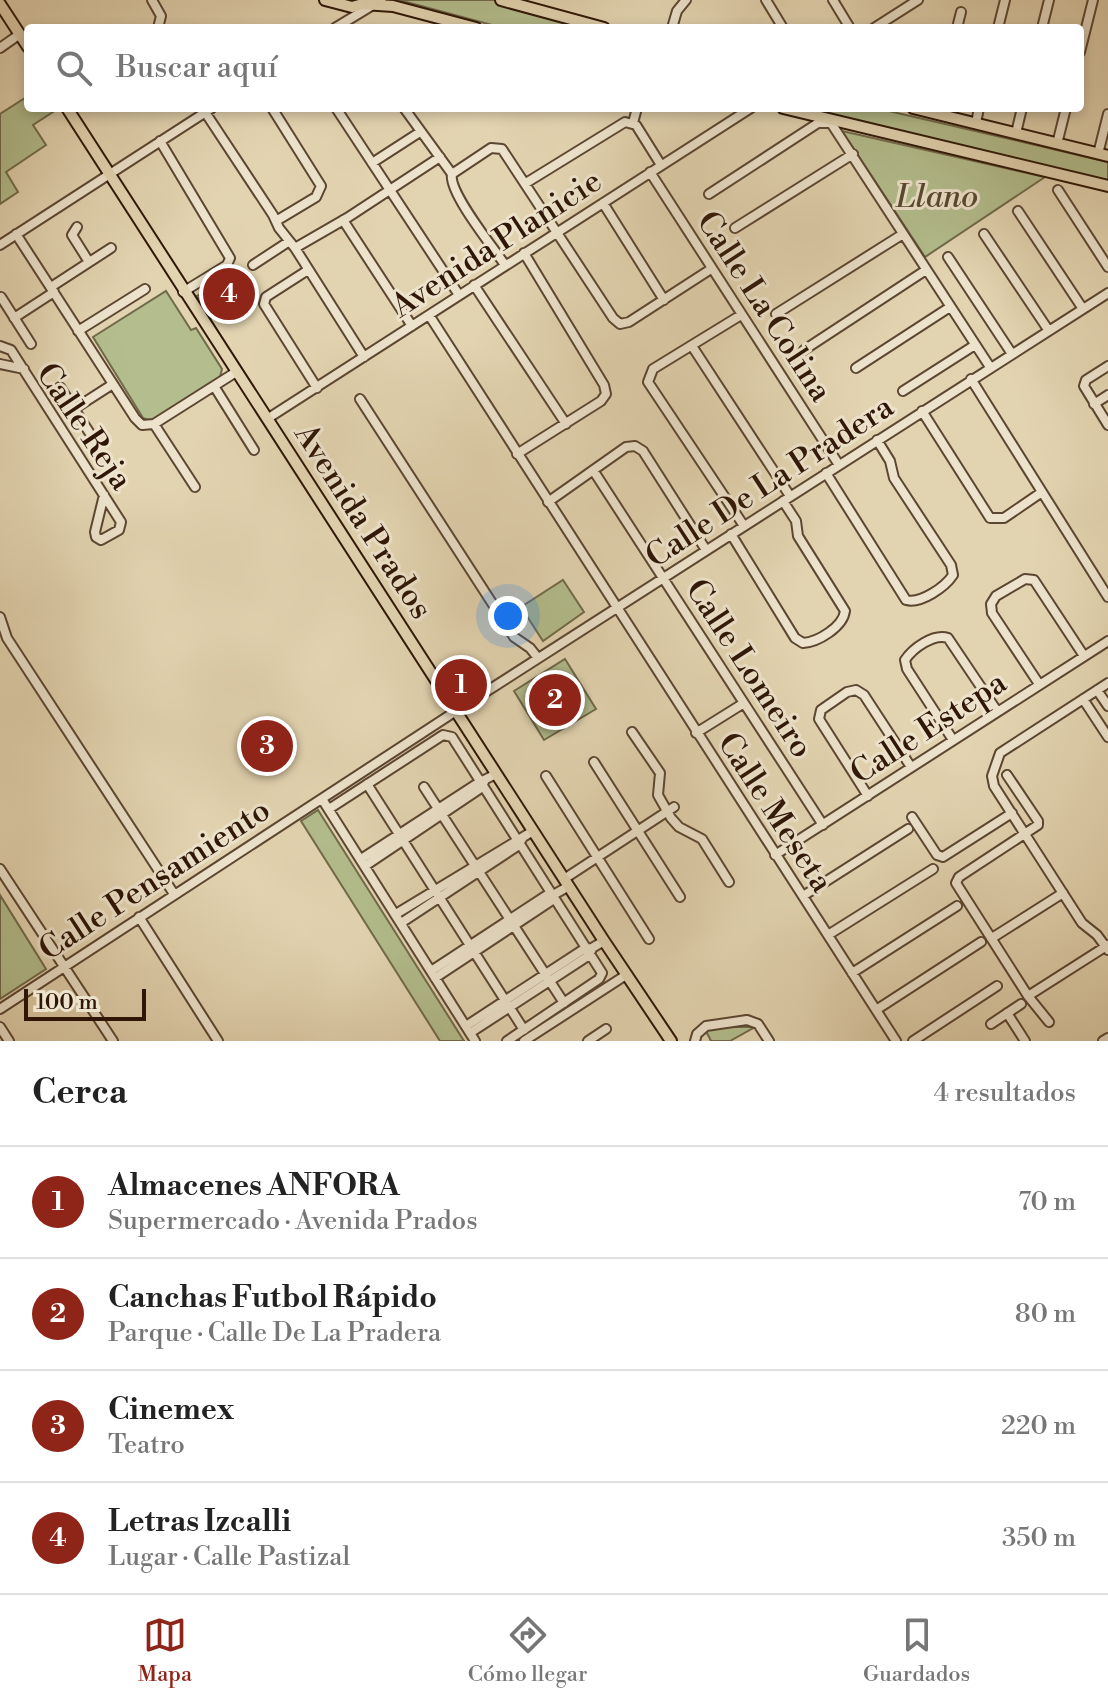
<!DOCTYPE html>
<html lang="es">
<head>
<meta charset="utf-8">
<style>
  :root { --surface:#fff; --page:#f2f2f2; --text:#222; --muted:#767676; --line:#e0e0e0; --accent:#8f2418 }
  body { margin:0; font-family:"Libre Bodoni",serif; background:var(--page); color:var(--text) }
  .scale { position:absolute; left:24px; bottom:20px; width:122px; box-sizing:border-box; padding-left:8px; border:4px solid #2f1607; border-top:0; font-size:22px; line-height:28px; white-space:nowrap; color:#2f1607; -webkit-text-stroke:6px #ede3cc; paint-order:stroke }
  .you { position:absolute; left:508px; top:616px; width:28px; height:28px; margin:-20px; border:6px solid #fff; border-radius:50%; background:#1a73e8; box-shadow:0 0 0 12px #1a73e833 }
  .badge { display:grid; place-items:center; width:52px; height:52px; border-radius:50%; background:var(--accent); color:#fff; font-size:26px; font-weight:700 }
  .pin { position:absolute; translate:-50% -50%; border:4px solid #fff; box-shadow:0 2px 8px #0006 }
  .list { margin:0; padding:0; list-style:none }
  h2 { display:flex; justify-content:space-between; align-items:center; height:104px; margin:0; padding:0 32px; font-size:34px }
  h2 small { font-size:26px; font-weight:400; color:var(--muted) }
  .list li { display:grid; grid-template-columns:52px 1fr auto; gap:24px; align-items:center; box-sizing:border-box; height:112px; padding:0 32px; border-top:2px solid var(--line) }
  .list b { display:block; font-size:30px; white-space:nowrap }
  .list p { margin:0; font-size:26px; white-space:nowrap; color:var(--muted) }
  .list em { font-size:26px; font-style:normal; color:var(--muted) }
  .icon { flex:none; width:44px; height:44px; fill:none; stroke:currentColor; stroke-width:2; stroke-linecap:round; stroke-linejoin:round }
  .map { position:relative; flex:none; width:1108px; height:1041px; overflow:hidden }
  .search { position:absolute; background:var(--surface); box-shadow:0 4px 12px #0003; left:24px; right:24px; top:24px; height:88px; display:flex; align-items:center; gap:20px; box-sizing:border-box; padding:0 28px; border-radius:8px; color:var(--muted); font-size:30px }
  .sheet { height:552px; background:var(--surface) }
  nav { display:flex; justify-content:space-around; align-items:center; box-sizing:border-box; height:112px; border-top:2px solid var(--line); background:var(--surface); font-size:22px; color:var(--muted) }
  nav a { display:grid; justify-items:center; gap:4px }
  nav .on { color:var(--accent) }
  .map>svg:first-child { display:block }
</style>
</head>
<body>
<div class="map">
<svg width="1108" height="1041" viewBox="0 0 1108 1041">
  <rect width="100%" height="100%" fill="#e3d4b1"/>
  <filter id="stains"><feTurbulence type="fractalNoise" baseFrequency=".0025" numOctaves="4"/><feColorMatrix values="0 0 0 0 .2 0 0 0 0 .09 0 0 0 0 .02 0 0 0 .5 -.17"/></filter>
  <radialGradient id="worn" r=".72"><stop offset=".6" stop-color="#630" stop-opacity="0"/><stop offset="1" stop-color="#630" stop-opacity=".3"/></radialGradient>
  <path fill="#b3bd8d" stroke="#716a4a" stroke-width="2" d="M399 0H497L591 28H503Z
    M28 96V108H59L33 125 46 145 6 172 18 192 0 204V114Z
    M803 108H876L1108 162V181Z
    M842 131 1045 177 925 257Z
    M231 274 245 296 212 318 197 296Z
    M166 291 191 330 196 328 222 369 220 377 151 421 143 418 93 337Z
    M563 580 584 612 543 641 521 607Z
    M565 659 596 709 544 740 514 691Z
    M318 810 464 1041H465H440L301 821Z
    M0 895 46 969 0 999Z
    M704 1027H755L730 1041H711Z"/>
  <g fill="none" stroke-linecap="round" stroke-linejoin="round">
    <defs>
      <path id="minor" d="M152 0 161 16 158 28
        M766 0 783 28
        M833 0 850 28
        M335 28 381 0
        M672 28 677 11 686 0
        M874 28 918 0
        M957 28 961 12
        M998 28 1005 0
        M1042 28 1049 0
        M0 48 20 34
        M1080 52 1093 0
        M272 108 321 186 316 197 276 221
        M336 108 459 295
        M404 108 452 174
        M205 112 273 215 279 228 295 248
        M633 123 637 108
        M976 123 979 108
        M1016 133 1022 108
        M160 141 230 258 227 265 183 292
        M1057 144 1066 108
        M1098 154 1108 114
        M372 163 420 132
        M650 172 839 465
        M452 174 491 148 502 149 613 318 620 324 629 322 711 269
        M452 174C448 192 493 247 505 265
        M526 183 625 122 636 125 661 165
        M1058 190 1108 267
        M709 194 818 123H831L990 367
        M603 203 664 300
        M1018 211 1083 309
        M343 220 412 326
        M77 227 72 235 89 262
        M735 228 853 154
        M16 234 135 418 142 425 154 424 236 372
        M984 234 1049 331
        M0 245 212 108
        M948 257 1012 354
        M253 265 288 242
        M308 270 266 297 264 304 317 388
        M474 285 566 424
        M51 287 111 248
        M1 297 31 344
        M776 314 903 234
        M429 315 896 1041
        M741 315 653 369 648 382 744 526
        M14 318 54 292
        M78 331 145 289
        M0 346 11 350 121 522 119 530 101 540 96 537 95 532 104 495
        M692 346 790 496
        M804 350 926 270
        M364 357 295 248 347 218 440 157
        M0 364 24 369
        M1108 366 1086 380 1084 386 1108 425
        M856 368 950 307
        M971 379 1108 597
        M214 386 254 450
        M60 387 89 432
        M903 391 975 345
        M360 399 514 637 530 648 538 658
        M1094 404 1108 395
        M74 409 113 384
        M922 411 990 518H1004L1042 492
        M267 419 751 108
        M154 424 195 487
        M517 454 601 401 606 394 604 385 524 253
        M593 470 823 825
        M826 473 906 600C921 604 945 587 953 575L951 565 894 478 890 461 877 440
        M548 502 626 447 635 446 643 451 706 550
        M731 534 795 638 803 643C818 642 843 627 845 611L798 536 796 521 783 501
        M0 617 7 638 174 894
        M1108 683 1000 753 992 776 994 786 1082 923 1097 935 1108 950
        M1039 684 992 613 991 604 996 596 1025 579 1034 580 1084 656
        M1097 690 1108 706
        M1083 699 1108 737
        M632 732 660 773 658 795 671 818 679 827 702 839 729 882
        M696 733 744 703
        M953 740 907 669 905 660C913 648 934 633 948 638L997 711
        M594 762 680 897
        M1007 775 1038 821V825L959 877 956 883 1028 996 1049 1022
        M546 776 649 939
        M367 784 524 1030
        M424 787 564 1003
        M868 796 819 719 821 710 847 692 856 690 864 695 911 767
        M322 799 475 1041
        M329 809 443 735 452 737 602 973 599 979 507 1041
        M912 817 937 855 943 857 1012 813
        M775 855 1108 641
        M361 859 478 783 496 774
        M365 866 481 788 484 782
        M0 869 113 1041
        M564 879 674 807
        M803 896 908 829
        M396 914 533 831
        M139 917 218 1041
        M401 923 516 847 522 839
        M828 935 933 869
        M992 938 1063 893
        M431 971 547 895 555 894 569 886
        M852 973 957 906
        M435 978 551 901 555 895
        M1028 996 1108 945
        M0 1009 456 711 1108 293
        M876 1010 981 942
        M1007 1013 1025 1041
        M991 1024 1021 1004
        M466 1026 584 949 592 948 604 941
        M0 1027 9 1041
        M470 1033 588 956 592 949
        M524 1041 626 975
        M588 1041 606 1029
        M695 1041 697 1034 706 1026 747 1020 758 1024 769 1041
        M913 1041 997 986
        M1103 1041 1108 1038"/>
      <path id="major" d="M325 0 352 7 363 4 393 6 476 28
        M501 0 604 28
        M0 4 28 47
        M67 108 604 941 671 1041
        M783 108 1108 186
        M913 108 1108 156"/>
    </defs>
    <use href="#minor" stroke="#5c4632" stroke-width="12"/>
    <use href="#major" stroke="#2f1607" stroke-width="14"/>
    <use href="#minor" stroke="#ede3cc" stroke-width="8"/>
    <use href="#major" stroke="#e3d4b1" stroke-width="10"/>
  </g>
  <g text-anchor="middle" stroke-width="6" stroke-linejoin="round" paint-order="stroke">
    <g font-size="32" font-style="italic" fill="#57482f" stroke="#ede3cc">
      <text x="937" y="207">Llano</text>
    </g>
    <g font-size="32" fill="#2f1607" stroke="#ede3cc">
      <text transform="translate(496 243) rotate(-33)" y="11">Avenida Planicie</text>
      <text transform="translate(765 306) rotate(57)" y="11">Calle La Colina</text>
      <text transform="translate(85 426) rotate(56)" y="11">Calle Reja</text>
      <text transform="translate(769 481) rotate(-33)" y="11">Calle De La Pradera</text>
      <text transform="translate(364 521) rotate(57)" y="11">Avenida Prados</text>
      <text transform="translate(750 668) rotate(57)" y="11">Calle Lomeiro</text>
      <text transform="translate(928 727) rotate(-33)" y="11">Calle Estepa</text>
      <text transform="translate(776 812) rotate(57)" y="11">Calle Meseta</text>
      <text transform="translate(154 879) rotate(-33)" y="11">Calle Pensamiento</text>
    </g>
  </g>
  <rect width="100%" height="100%" filter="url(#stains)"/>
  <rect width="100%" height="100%" fill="url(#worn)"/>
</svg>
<div class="scale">100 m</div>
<div class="you"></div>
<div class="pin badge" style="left:461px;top:685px">1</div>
<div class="pin badge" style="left:555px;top:700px">2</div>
<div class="pin badge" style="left:267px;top:746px">3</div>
<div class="pin badge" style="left:229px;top:294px">4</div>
<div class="search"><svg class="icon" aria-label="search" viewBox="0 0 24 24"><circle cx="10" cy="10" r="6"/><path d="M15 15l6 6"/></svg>Buscar aquí</div>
</div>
<section class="sheet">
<h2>Cerca<small>4 resultados</small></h2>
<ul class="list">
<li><span class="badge">1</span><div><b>Almacenes ANFORA</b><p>Supermercado · Avenida Prados</p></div><em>70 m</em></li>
<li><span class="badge">2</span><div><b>Canchas Futbol Rápido</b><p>Parque · Calle De La Pradera</p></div><em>80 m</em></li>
<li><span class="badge">3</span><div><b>Cinemex</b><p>Teatro</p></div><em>220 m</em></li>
<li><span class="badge">4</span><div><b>Letras Izcalli</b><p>Lugar · Calle Pastizal</p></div><em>350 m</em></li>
</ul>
</section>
<nav>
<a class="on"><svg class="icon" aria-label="map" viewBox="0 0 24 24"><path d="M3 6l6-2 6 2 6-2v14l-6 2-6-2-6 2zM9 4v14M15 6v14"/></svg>Mapa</a>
<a><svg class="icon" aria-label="directions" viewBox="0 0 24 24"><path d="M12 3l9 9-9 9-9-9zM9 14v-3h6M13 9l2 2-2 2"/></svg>Cómo llegar</a>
<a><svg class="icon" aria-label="saved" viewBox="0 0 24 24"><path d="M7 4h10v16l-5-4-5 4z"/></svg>Guardados</a>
</nav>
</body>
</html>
